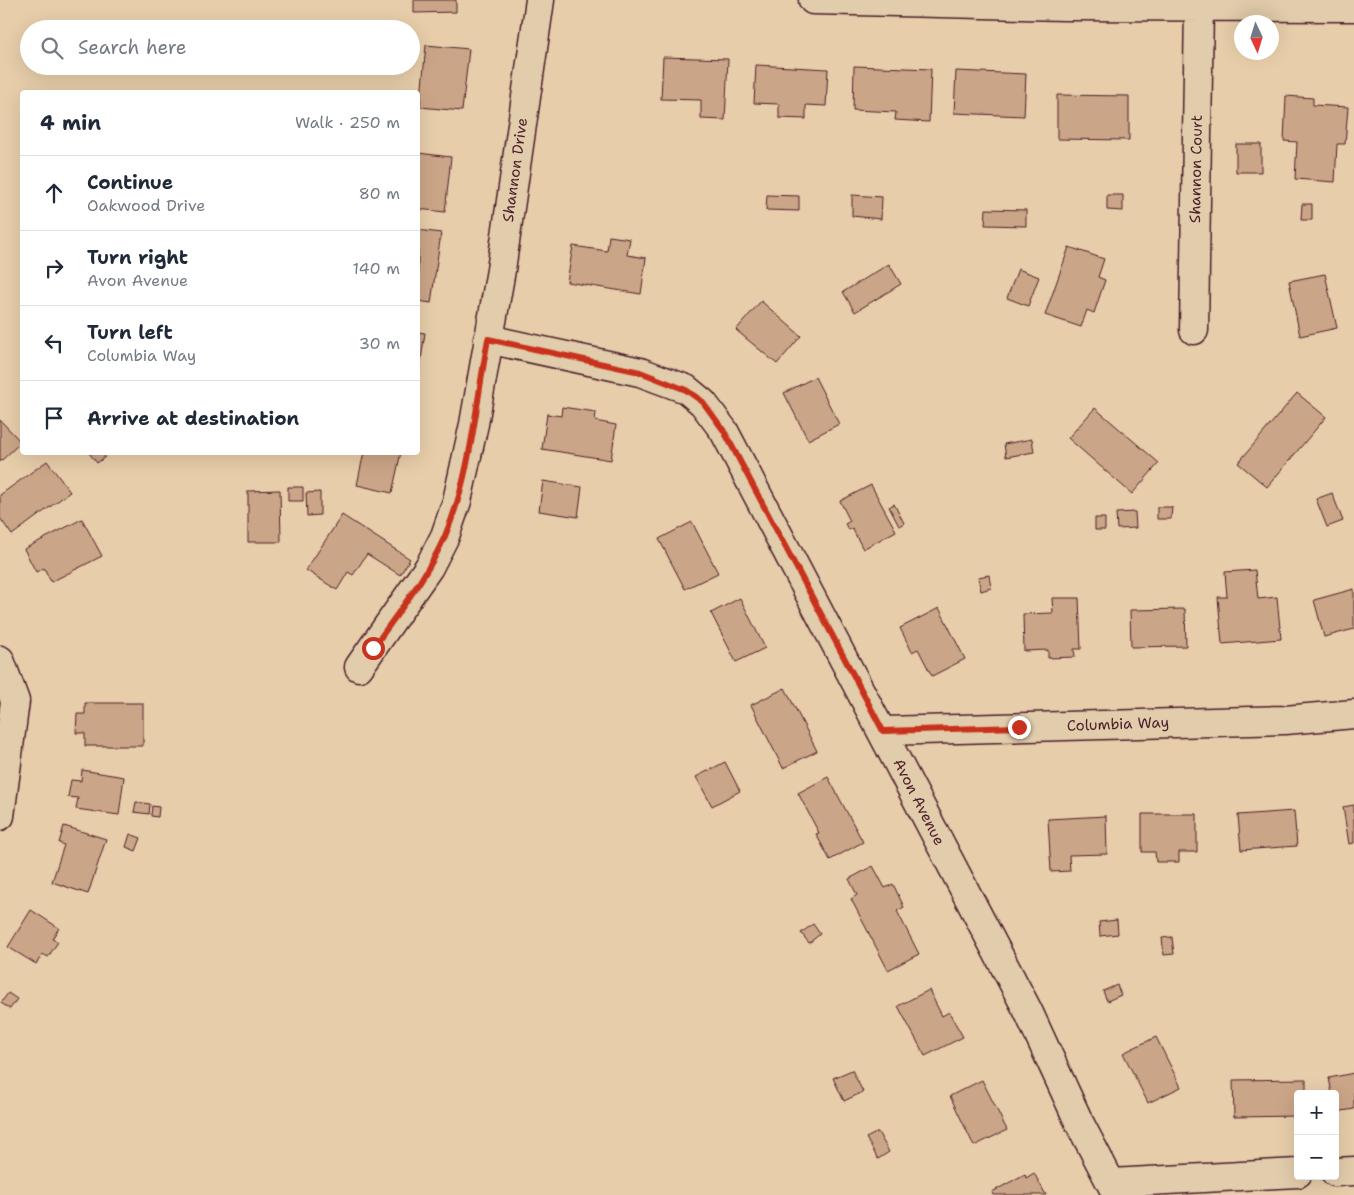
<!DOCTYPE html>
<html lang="en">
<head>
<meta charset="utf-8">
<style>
  :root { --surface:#fff; --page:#f6f6f7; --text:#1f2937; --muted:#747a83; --line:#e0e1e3 }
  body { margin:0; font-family:"Shantell Sans",sans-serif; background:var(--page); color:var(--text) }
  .controls { position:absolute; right:15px; bottom:15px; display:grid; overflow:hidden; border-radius:5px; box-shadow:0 5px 20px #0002 }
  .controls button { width:45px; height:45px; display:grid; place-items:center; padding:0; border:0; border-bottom:1px solid var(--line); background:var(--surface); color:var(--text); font:25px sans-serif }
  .compass { position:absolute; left:1234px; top:15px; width:45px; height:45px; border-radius:50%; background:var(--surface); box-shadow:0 5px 20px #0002; rotate:176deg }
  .stop { position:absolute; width:15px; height:15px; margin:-11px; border:4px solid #c8321e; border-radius:50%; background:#fff }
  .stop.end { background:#c8321e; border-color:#fff; box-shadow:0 1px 5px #0008 }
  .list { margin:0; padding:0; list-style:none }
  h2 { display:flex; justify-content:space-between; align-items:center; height:65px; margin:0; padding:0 20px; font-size:21px }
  h2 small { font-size:16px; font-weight:400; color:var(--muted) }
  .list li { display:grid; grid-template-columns:32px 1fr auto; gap:15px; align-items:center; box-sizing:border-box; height:75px; padding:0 20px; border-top:1px solid var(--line) }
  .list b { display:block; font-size:19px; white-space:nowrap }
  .list p { margin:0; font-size:16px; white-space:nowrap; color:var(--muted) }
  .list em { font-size:16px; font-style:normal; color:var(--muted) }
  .icon { flex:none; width:28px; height:28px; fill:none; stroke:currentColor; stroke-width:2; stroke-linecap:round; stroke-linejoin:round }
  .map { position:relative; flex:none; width:1354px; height:1195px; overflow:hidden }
  .search { position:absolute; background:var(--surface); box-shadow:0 5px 20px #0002; left:20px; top:20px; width:400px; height:55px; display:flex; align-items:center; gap:12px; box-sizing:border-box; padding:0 18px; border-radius:28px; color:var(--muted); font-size:19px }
  .panel { position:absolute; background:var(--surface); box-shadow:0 5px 20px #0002; left:20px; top:90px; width:400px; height:365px; border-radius:5px }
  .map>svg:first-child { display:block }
</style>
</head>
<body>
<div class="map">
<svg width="1354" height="1195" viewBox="0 0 1354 1195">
  <rect width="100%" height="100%" fill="#e7cda9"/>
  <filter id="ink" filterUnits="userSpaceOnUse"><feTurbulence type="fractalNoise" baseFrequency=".02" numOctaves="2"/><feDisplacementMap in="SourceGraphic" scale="10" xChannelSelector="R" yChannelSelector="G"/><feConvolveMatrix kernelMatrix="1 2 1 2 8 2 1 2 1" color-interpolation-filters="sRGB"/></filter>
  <g filter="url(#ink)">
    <path fill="#cba587" stroke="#4a1f2b" d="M414 0H456V12L414 13Z
      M426 45 469 49 462 111 420 107Z
      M663 57 728 59 725 120 701 119V100L661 99Z
      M756 65 828 69 826 106 806 105V119L779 118V104L754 103Z
      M854 66 931 69 929 122 895 120 896 112 853 110Z
      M956 71 1026 74 1024 116 954 113Z
      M1057 95 1129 96V140L1057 139Z
      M1286 96 1313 98V105L1348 107 1345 144H1337L1335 182 1295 179 1297 142 1284 141Z
      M1236 144H1261V172H1236Z
      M418 153 451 157 445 212 418 209Z
      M767 195 799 196V211L766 210Z
      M852 195 882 197 881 219 852 216Z
      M1107 195H1123V211L1107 210Z
      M1302 204H1312V220H1301Z
      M986 209 1026 210V226L985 225Z
      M418 230 441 233 431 303 418 301Z
      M609 236 630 239 627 255 646 258 641 294 567 282 573 246 607 251Z
      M1069 247 1104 259 1098 277 1105 280 1094 313 1087 310 1081 327 1045 315Z
      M889 264 901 284 855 312 843 292Z
      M1018 269 1039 277 1028 306 1007 298Z
      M1325 274 1337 328 1300 336 1289 281Z
      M761 301 801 336 777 364 736 330Z
      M418 332 425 333 418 380Z
      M815 377 839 424 808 440 784 393Z
      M1297 393 1326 417 1267 487 1238 463Z
      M562 407 596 412 595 421 616 425 611 460 542 449 547 414 561 416Z
      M1095 408 1159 463 1132 494 1068 438Z
      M0 420 21 442 0 462Z
      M1032 439 1034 452 1006 457 1004 444Z
      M102 452 105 457 97 463 89 453Z
      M364 452H401L392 493 357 485Z
      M47 461 70 492 12 535 0 518V495Z
      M543 481 582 487 578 517 539 511Z
      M871 485 896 531 863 549 852 528 849 530 845 524 850 521 840 501Z
      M288 487H303V501H288Z
      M280 490 281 542H248V491Z
      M320 492V515L307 516 306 493Z
      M1332 493 1343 521 1327 527 1316 499Z
      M894 504 904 523 899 526 889 507Z
      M1157 507H1172L1171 519H1157Z
      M1135 512 1136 528 1117 529 1116 513Z
      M342 515 410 559 400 575 367 554 353 575 348 572 337 590 306 570Z
      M1095 518H1105V530H1095Z
      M82 519 102 556 51 582 44 568 36 572 24 549Z
      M692 522 718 573 685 589 659 539Z
      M1255 570 1258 599 1277 597 1281 639 1222 644 1218 597H1227L1225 572Z
      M989 575 991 588 981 591 978 577Z
      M1354 589V629L1324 637 1314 600Z
      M740 598 765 648 736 662 711 613Z
      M1052 598H1079L1081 649H1074L1075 657 1048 658V650L1024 651 1023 614 1053 613Z
      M939 608 965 659 932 676 918 649 912 652 900 628Z
      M1185 609 1186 646 1131 647 1130 610Z
      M785 688 817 751 783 768 751 705Z
      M85 703H143V746H85V733H76L77 714H85Z
      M725 762 740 791 712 806 696 777Z
      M82 770 124 777 119 815 76 809 78 798 68 797 71 780 81 781Z
      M828 777 863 842 830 860 816 834 819 833 798 793Z
      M136 802 150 804 149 814 134 812Z
      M1354 805V843L1349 844 1343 807Z
      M152 806 159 807 158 817 151 816Z
      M1294 811 1297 846 1241 850 1238 815Z
      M1142 814H1197V852H1179V862H1156L1155 852H1142Z
      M1106 816 1107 854 1069 855 1070 871 1051 872 1048 819Z
      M64 826 106 839 88 894 52 882 64 845 59 843Z
      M130 834 141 838 136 851 126 847Z
      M873 866 885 888 893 884 904 907 897 911 919 954 888 970 851 899 857 895 849 879Z
      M31 910 59 928 52 939 58 942 48 957 43 954 36 964 8 947Z
      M1117 920 1118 934 1100 936 1099 922Z
      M813 924 820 934 809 943 801 933Z
      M1172 937 1174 954 1164 955 1162 938Z
      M1117 985 1121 995 1107 1001 1103 991Z
      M929 990 942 1016 949 1012 963 1037 925 1056 898 1006Z
      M8 993 17 999 10 1009 1 1003Z
      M1156 1037 1181 1087 1148 1103 1123 1053Z
      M852 1070 863 1092 844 1101 833 1078Z
      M1354 1073V1109L1336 1112 1335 1094H1332L1329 1078Z
      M1306 1079V1094H1298V1116L1234 1117 1233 1080Z
      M982 1080 1007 1130 974 1146 950 1096Z
      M878 1132 889 1152 878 1159 866 1138Z
      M1034 1173 1046 1195H993L992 1192 1025 1174 1026 1178Z"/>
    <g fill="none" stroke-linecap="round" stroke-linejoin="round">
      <defs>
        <path id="minor" d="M813 0 1065 6 1354 7
          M1194 330 1199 7
          M488 339 640 372 686 389 703 403 724 431 1028 1011 1079 1122 1117 1195
          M0 660 15 701 0 816
          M359 667 429 567 445 536 457 501 474 424 501 270 540 0
          M883 731 1285 720 1354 714
          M1335 1172 1354 1171
          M1111 1183 1298 1173"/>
      </defs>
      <use href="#minor" stroke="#4a1f2b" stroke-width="31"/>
      <use href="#minor" stroke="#e1ccab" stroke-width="28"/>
    </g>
  </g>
  <g fill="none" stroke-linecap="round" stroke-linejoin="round" filter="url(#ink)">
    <path stroke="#c8321e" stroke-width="6" d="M373 648C398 612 427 577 445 536 471 476 476 403 488 339L640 372 686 390 703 402 724 431 883 731 1019 727"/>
  </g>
  <g text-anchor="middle" stroke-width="4" stroke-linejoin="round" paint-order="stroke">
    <g font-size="15" fill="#4a1f2b" stroke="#e1ccab">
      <text transform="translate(1196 169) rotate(-89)" y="5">Shannon Court</text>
      <text transform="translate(515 170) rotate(-82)" y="5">Shannon Drive</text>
      <text transform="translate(1118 724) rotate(-2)" y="5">Columbia Way</text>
      <text transform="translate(919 802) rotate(63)" y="5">Avon Avenue</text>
    </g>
  </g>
</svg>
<div class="controls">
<button>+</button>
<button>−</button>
</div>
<svg class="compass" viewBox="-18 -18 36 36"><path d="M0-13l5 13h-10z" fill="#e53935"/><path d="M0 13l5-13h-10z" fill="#747a83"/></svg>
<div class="stop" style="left:373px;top:648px"></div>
<div class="stop end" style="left:1019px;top:727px"></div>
<div class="search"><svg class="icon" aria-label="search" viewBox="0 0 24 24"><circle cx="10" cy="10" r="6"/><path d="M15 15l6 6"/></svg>Search here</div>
<section class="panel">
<h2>4 min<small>Walk · 250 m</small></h2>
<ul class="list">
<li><svg class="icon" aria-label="ahead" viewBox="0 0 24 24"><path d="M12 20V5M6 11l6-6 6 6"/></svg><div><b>Continue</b><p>Oakwood Drive</p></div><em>80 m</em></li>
<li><svg class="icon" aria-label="right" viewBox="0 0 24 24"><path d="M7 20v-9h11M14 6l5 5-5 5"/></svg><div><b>Turn right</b><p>Avon Avenue</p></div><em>140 m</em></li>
<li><svg class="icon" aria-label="left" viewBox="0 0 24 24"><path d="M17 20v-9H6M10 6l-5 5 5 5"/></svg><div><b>Turn left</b><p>Columbia Way</p></div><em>30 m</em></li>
<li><svg class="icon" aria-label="arrive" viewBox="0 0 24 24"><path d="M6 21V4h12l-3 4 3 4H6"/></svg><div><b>Arrive at destination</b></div></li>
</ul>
</section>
</div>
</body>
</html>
